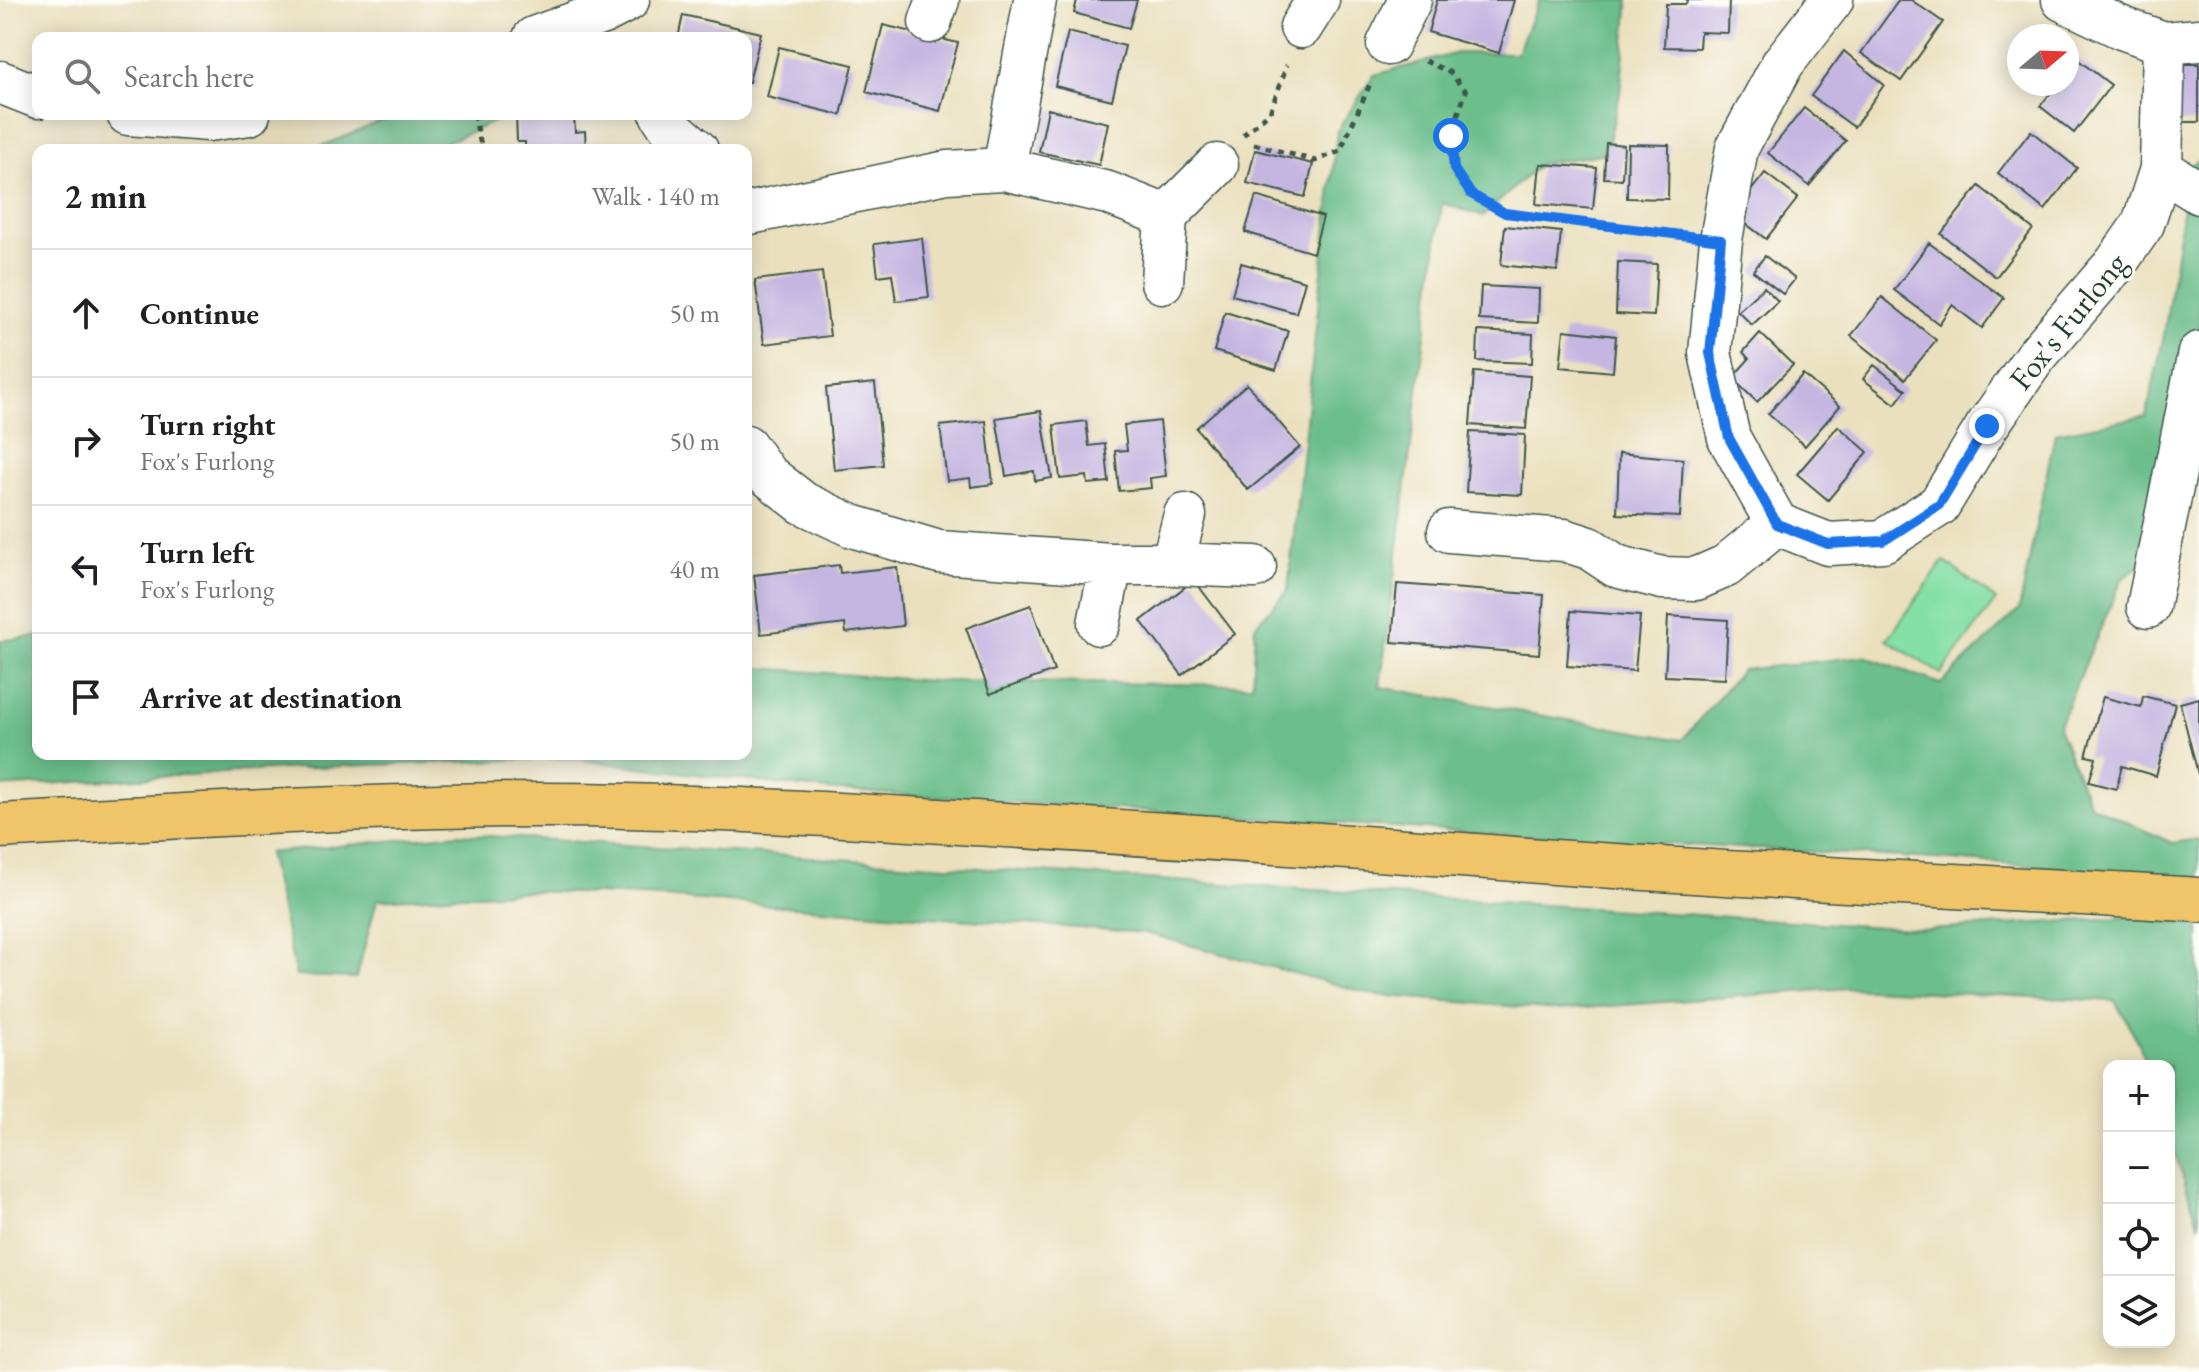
<!DOCTYPE html>
<html lang="en">
<head>
<meta charset="utf-8">
<style>
  :root { --surface:#fff; --page:#f2f2f2; --text:#202124; --muted:#757577; --line:#e0e0e0 }
  body { margin:0; font-family:"EB Garamond",serif; background:var(--page); color:var(--text) }
  .controls { position:absolute; right:24px; bottom:24px; display:grid; overflow:hidden; border-radius:16px; box-shadow:0 4px 20px #0003 }
  .controls button { width:72px; height:72px; display:grid; place-items:center; padding:0; border:0; border-bottom:2px solid var(--line); background:var(--surface); color:var(--text); font:40px sans-serif }
  .compass { position:absolute; left:2007px; top:24px; width:72px; height:72px; border-radius:50%; background:var(--surface); box-shadow:0 4px 20px #0003; rotate:71deg }
  .stop { position:absolute; width:24px; height:24px; margin:-18px; border:6px solid #1a73e8; border-radius:50%; background:#fff }
  .stop.end { background:#1a73e8; border-color:#fff; box-shadow:0 2px 8px #0008 }
  .list { margin:0; padding:0; list-style:none }
  h2 { display:flex; justify-content:space-between; align-items:center; height:104px; margin:0; padding:0 32px; font-size:34px }
  h2 small { font-size:26px; font-weight:400; color:var(--muted) }
  .list li { display:grid; grid-template-columns:52px 1fr auto; gap:24px; align-items:center; box-sizing:border-box; height:128px; padding:0 32px; border-top:2px solid var(--line) }
  .list b { display:block; font-size:30px; white-space:nowrap }
  .list p { margin:0; font-size:26px; white-space:nowrap; color:var(--muted) }
  .list em { font-size:26px; font-style:normal; color:var(--muted) }
  .icon { flex:none; width:44px; height:44px; fill:none; stroke:currentColor; stroke-width:2; stroke-linecap:round; stroke-linejoin:round }
  .map { position:relative; flex:none; width:2199px; height:1372px; overflow:hidden }
  .search { position:absolute; background:var(--surface); box-shadow:0 4px 20px #0003; left:32px; top:32px; width:720px; height:88px; display:flex; align-items:center; gap:20px; box-sizing:border-box; padding:0 28px; border-radius:16px; color:var(--muted); font-size:30px }
  .panel { position:absolute; background:var(--surface); box-shadow:0 4px 20px #0003; left:32px; top:144px; width:720px; height:616px; border-radius:16px }
  .map>svg:first-child { display:block }
</style>
</head>
<body>
<div class="map">
<svg width="2199" height="1372" viewBox="0 0 2199 1372">
  <rect width="100%" height="100%" fill="#fdfcf7"/>
  <filter id="ink" filterUnits="userSpaceOnUse"><feTurbulence type="fractalNoise" baseFrequency=".0125" numOctaves="2"/><feDisplacementMap in="SourceGraphic" scale="16" xChannelSelector="R" yChannelSelector="G"/><feConvolveMatrix kernelMatrix="1 2 1 2 8 2 1 2 1" color-interpolation-filters="sRGB"/></filter>
  <filter id="wash" filterUnits="userSpaceOnUse"><feTurbulence type="fractalNoise" baseFrequency=".006" numOctaves="4" result="noise"/><feDisplacementMap in="SourceGraphic" scale="32" xChannelSelector="R" yChannelSelector="G"/><feGaussianBlur stdDeviation="1.8" result="paint"/><feColorMatrix in="noise" values="0 0 0 0 0 0 0 0 0 0 0 0 0 0 0 0 0 1.4 0 .05"/><feComposite in="paint" operator="in"/></filter>
  <g filter="url(#wash)">
    <rect width="100%" height="100%" fill="#eae0be"/>
    <path fill="#85e0a6" stroke="#528e6d" stroke-width="2" d="M1944 561 1996 600 1941 674 1887 640Z"/>
    <path fill="#6cbe8b" stroke="#467e60" stroke-width="2" d="M1539 0H1629L1620 93 1606 153 1540 164 1483 216 1442 203 1380 687 1682 740 1742 670 1864 656 1941 684 2019 610 2055 433 2146 416 2164 335 2189 166 2199 161V419L2168 546 2122 579 2058 727 2090 805 2172 843 2199 839V878L1936 859 1565 838 827 790 565 758 315 767 0 787V641L38 636V754H746V667L932 681 1252 685 1255 626 1288 590 1337 131 1374 75 1457 53H1517Z
      M405 114H508L504 118 427 150H312L387 119Z
      M458 834 1927 930 2132 917 2199 924V1226L2169 1135V1066H2146L2139 1043 2115 1001 1848 988 1558 1010 1375 995 1145 933 660 897 534 891 377 900 356 978 296 976 268 853Z"/>
    <g id="blocks">
      <path fill="#c5b6e1" d="M1077 0H1137L1129 28 1074 13Z
        M1437 0H1514L1499 53 1428 32Z
        M1687 0H1729L1728 33 1700 32 1699 48 1664 47 1666 4H1686Z
        M1899 0H1911L1943 22 1901 81 1861 53Z
        M683 15 761 33 749 82H746V38H678Z
        M883 25 958 43 940 111 866 92Z
        M1068 32 1125 46 1112 100 1055 86Z
        M779 47 853 65 841 115 767 97Z
        M1844 51 1884 85 1854 127 1811 96Z
        M2077 59 2111 85 2074 133 2040 106 2058 84H2067V72Z
        M2174 64H2199V122H2168Z
        M1804 108 1846 141 1809 186 1768 153Z
        M1048 109 1108 123 1099 165 1039 152Z
        M516 114H574L575 132 585 131 586 150H525V142H517Z
        M2031 131 2077 168 2045 210 1998 173Z
        M1606 143 1624 145 1622 179 1604 178Z
        M1628 144 1669 145 1668 199 1627 198Z
        M1255 150 1313 164 1305 197 1247 183Z
        M1540 164 1597 168 1593 209 1536 204Z
        M1765 173 1798 198 1766 239 1733 214Z
        M1979 186 2033 229 1996 277 1941 234Z
        M1256 196 1323 217 1313 253 1245 232Z
        M1505 226 1561 232 1557 271 1501 265Z
        M922 238 929 297 896 301 892 274 878 276 874 244Z
        M1929 243 2004 298 1982 328 1952 305 1939 324 1894 290Z
        M1765 256 1795 279 1783 294 1753 271Z
        M1618 262 1657 264 1654 316 1616 314Z
        M1241 263 1305 281 1296 313 1232 295Z
        M822 272 830 336 764 344 755 280Z
        M1481 286 1539 289 1538 323 1479 320Z
        M1764 287 1778 301 1752 325 1738 311Z
        M1882 297 1936 340 1905 379 1851 336Z
        M1225 312 1288 331 1276 370 1214 351Z
        M1564 330 1616 336 1613 372 1560 367Z
        M1478 331 1533 334 1532 363 1477 361Z
        M1760 333 1793 365 1757 402 1732 378 1749 359 1743 352Z
        M1874 365 1906 390 1895 404 1863 379Z
        M1474 372 1530 376 1526 429 1470 425Z
        M1803 374 1840 406 1805 446 1768 414Z
        M875 383 883 465 834 470 826 388Z
        M1247 384 1300 447 1248 490 1196 428Z
        M1041 411 1052 478 1035 481 1034 471 1006 476 996 418Z
        M986 421 993 484 971 487 970 478 947 481 940 426Z
        M1086 421 1089 446 1105 444 1109 482 1088 484 1087 476 1060 479 1054 425Z
        M1160 421 1166 476 1150 478 1151 488 1119 491 1115 451 1127 450 1124 425Z
        M1838 426 1868 452 1828 500 1797 474Z
        M1470 432 1525 435 1522 495 1466 492Z
        M1619 453 1683 459 1680 517 1617 514Z
        M839 565 840 573 897 567 903 626 846 633 845 624 761 634 754 575Z
        M1194 580 1235 634 1182 675 1141 621Z
        M1397 584 1544 595 1539 654 1392 642Z
        M1031 605 1054 671 990 694 966 628Z
        M1571 611 1640 616 1635 671 1567 666Z
        M1668 616 1728 620 1725 679 1665 676Z
        M2143 696 2175 704 2156 776 2122 766 2116 789 2089 782 2096 758 2086 756 2103 697 2141 707Z
        M2199 698V774H2198L2180 703Z"/>
    </g>
  </g>
  <g filter="url(#ink)">
    <use href="#blocks" fill-opacity="0" stroke="#3d5549" stroke-width="2"/>
    <g fill="none" stroke-linecap="round" stroke-linejoin="round">
      <defs>
        <path id="minor" d="M1832 0 1783 63 1737 148 1721 240 1710 353 1729 438 1777 524 1828 544 1883 541 1939 505 1987 426 2035 357 2116 263 2143 224 2161 169 2164 43
          M2063 0 2122 28 2164 43 2199 40
          M930 22 938 0
          M1301 27 1318 0
          M534 38 605 12 628 0
          M1388 44 1410 0
          M0 82 38 97
          M128 114 209 120 249 114
          M661 114 669 126 697 150
          M1004 169 1035 0
          M2161 169 2199 193
          M746 214 947 172 1004 169 1108 193 1166 216
          M1162 282 1166 216 1217 165
          M746 446 766 474 803 503 852 526 939 552 1111 564H1172L1255 567
          M1449 531 1564 540 1589 548 1616 566 1662 578 1696 579 1726 566 1777 524
          M1172 564 1185 515
          M2148 607 2199 353
          M1099 624 1111 564"/>
        <path id="highway" d="M0 826C181 816 361 805 542 805 686 805 830 814 973 823 1153 834 1334 845 1514 859 1742 876 1971 886 2199 900"/>
      </defs>
      <use href="#minor" stroke="#3d5549" stroke-width="45"/>
      <use href="#highway" stroke="#3d5549" stroke-width="47"/>
      <path stroke="#3d5549" stroke-width="5" stroke-dasharray="6 6" stroke-linecap="butt" d="M1425 61 1449 72 1466 91 1451 136 1454 169 1471 194 1505 213 1680 235
        M474 114 482 150
        M1243 135 1270 112 1287 65
        M1254 144 1315 161 1340 151 1371 82"/>
      <use href="#minor" stroke="#fff" stroke-width="42"/>
      <use href="#highway" stroke="#f0c469" stroke-width="44"/>
    </g>
  </g>
  <g fill="none" stroke-linecap="round" stroke-linejoin="round" filter="url(#ink)">
    <path stroke="#1a73e8" stroke-width="10" d="M1451 136 1454 169 1471 194 1505 213 1721 240 1710 353 1729 438 1777 524 1828 544 1883 541 1939 505 1987 426"/>
  </g>
  <g text-anchor="middle" stroke-width="6" stroke-linejoin="round" paint-order="stroke">
    <g font-size="32" fill="#1f3d34" stroke="#fdfcf7">
      <text transform="translate(2068 321) rotate(-51)" y="11">Fox's Furlong</text>
    </g>
  </g>
</svg>
<div class="controls">
<button>+</button>
<button>−</button>
<button><svg class="icon" aria-label="locate" viewBox="0 0 24 24"><circle cx="12" cy="12" r="6"/><path d="M12 2v4M12 18v4M2 12h4M18 12h4"/></svg></button>
<button><svg class="icon" aria-label="layers" viewBox="0 0 24 24"><path d="M12 4l9 5-9 5-9-5zM3 14l9 5 9-5"/></svg></button>
</div>
<svg class="compass" viewBox="-18 -18 36 36"><path d="M0-13l5 13h-10z" fill="#e53935"/><path d="M0 13l5-13h-10z" fill="#757577"/></svg>
<div class="stop" style="left:1451px;top:136px"></div>
<div class="stop end" style="left:1987px;top:426px"></div>
<div class="search"><svg class="icon" aria-label="search" viewBox="0 0 24 24"><circle cx="10" cy="10" r="6"/><path d="M15 15l6 6"/></svg>Search here</div>
<section class="panel">
<h2>2 min<small>Walk · 140 m</small></h2>
<ul class="list">
<li><svg class="icon" aria-label="ahead" viewBox="0 0 24 24"><path d="M12 20V5M6 11l6-6 6 6"/></svg><div><b>Continue</b></div><em>50 m</em></li>
<li><svg class="icon" aria-label="right" viewBox="0 0 24 24"><path d="M7 20v-9h11M14 6l5 5-5 5"/></svg><div><b>Turn right</b><p>Fox's Furlong</p></div><em>50 m</em></li>
<li><svg class="icon" aria-label="left" viewBox="0 0 24 24"><path d="M17 20v-9H6M10 6l-5 5 5 5"/></svg><div><b>Turn left</b><p>Fox's Furlong</p></div><em>40 m</em></li>
<li><svg class="icon" aria-label="arrive" viewBox="0 0 24 24"><path d="M6 21V4h12l-3 4 3 4H6"/></svg><div><b>Arrive at destination</b></div></li>
</ul>
</section>
</div>
</body>
</html>
